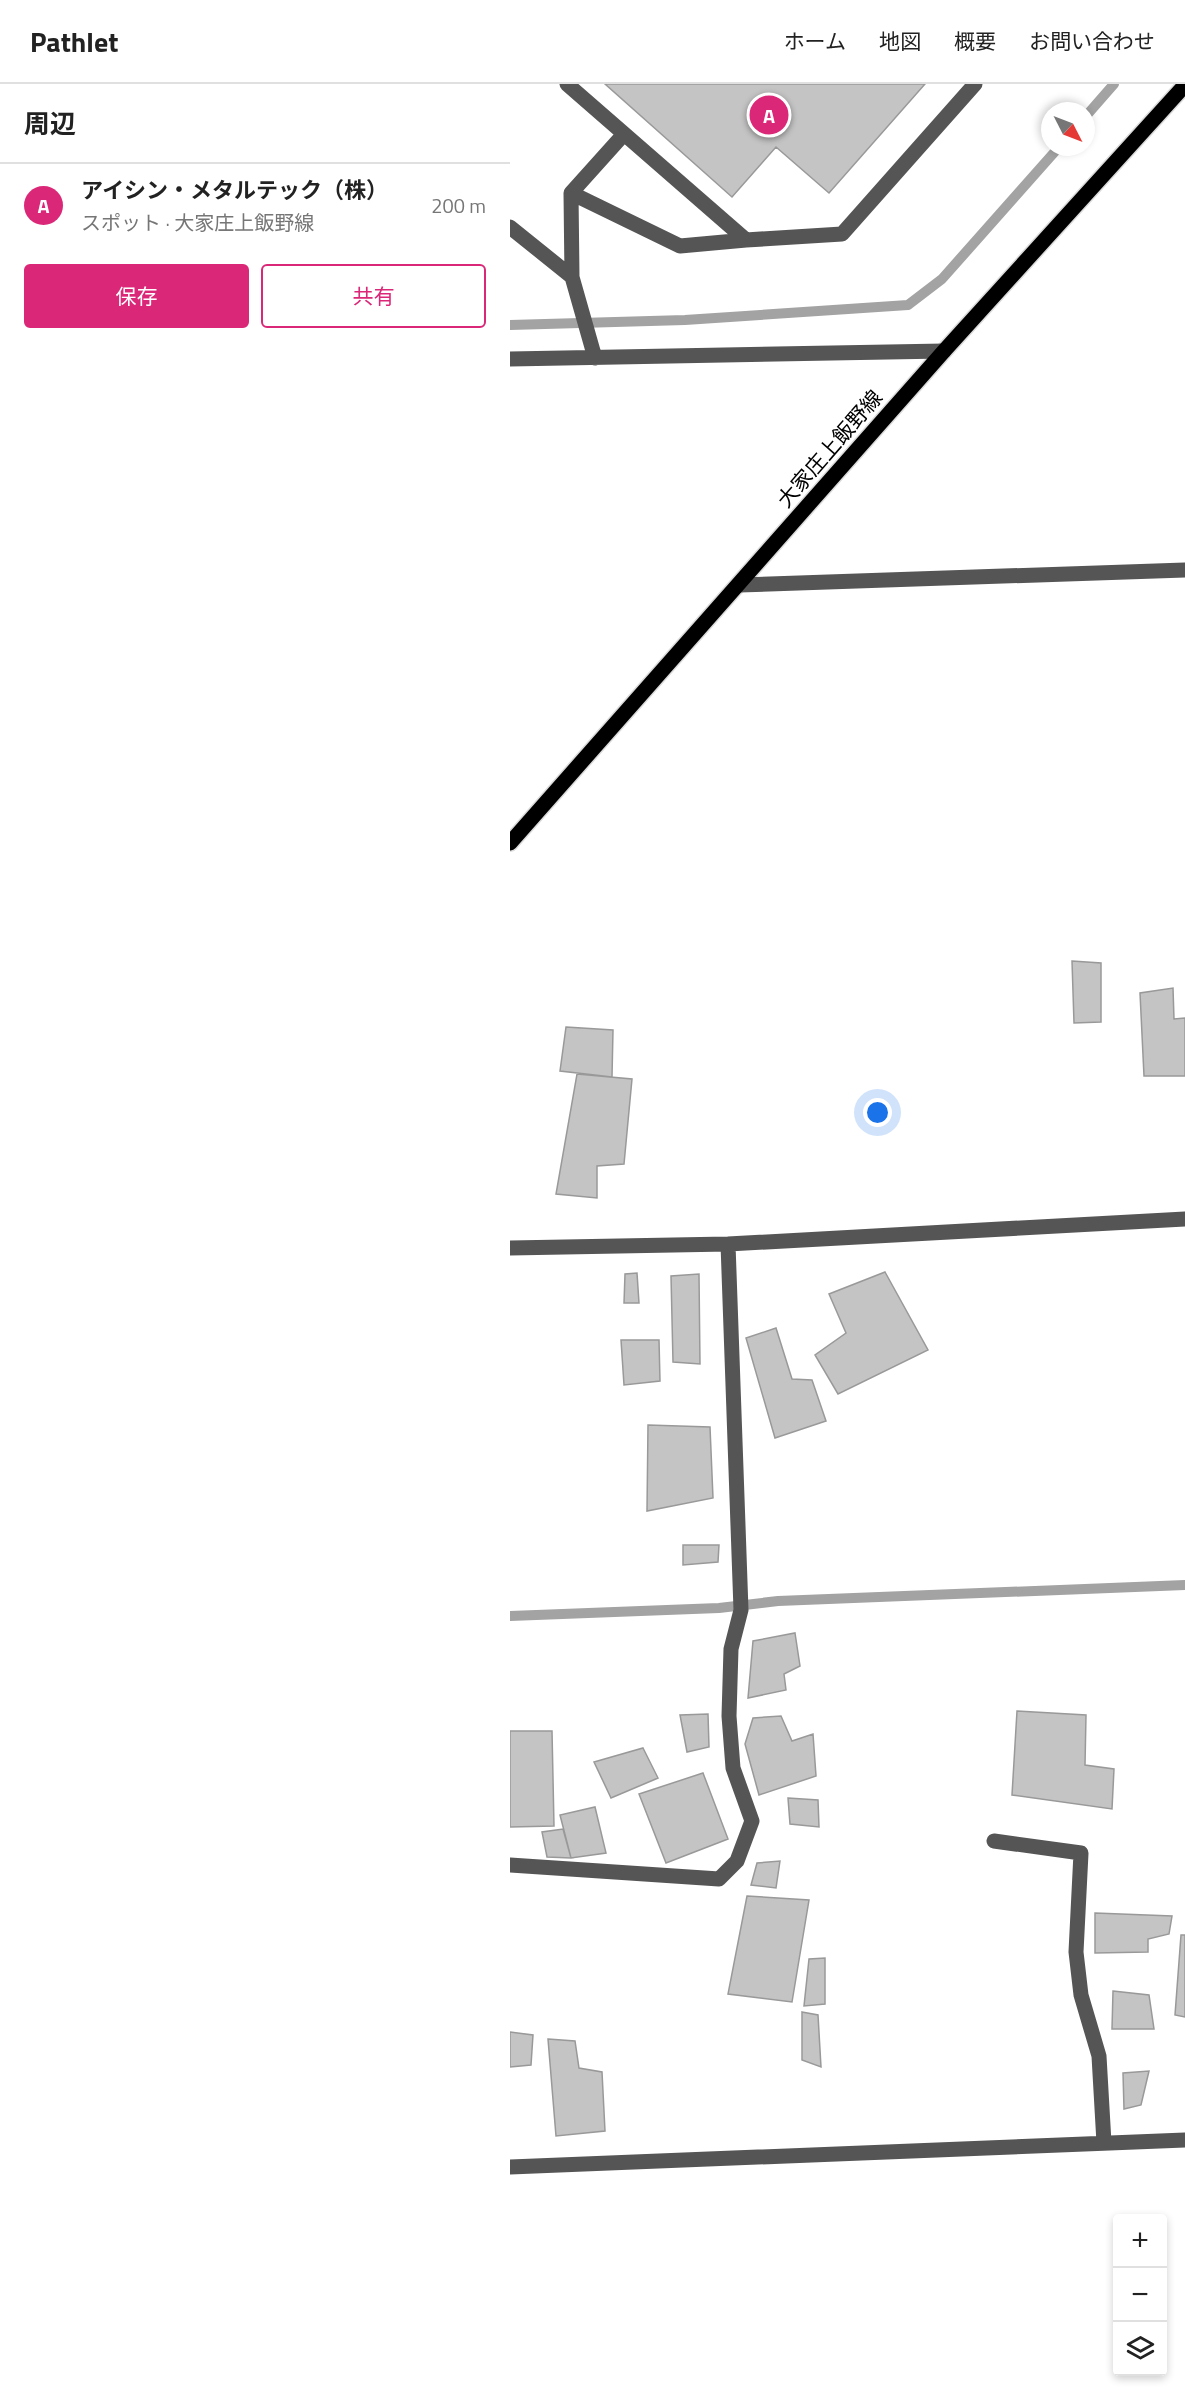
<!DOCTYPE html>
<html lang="ja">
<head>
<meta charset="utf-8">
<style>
  :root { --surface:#fff; --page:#f2f2f2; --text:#222; --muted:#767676; --line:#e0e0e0; --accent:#db2777 }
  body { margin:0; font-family:"Titillium Web","Noto Sans JP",sans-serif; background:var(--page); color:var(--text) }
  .controls { position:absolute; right:18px; bottom:18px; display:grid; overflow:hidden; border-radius:6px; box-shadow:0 3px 9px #0003 }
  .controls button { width:54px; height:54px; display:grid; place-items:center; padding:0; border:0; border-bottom:2px solid var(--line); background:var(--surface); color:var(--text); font:30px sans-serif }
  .compass { position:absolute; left:531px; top:18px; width:54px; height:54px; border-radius:50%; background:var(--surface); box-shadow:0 3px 9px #0003; rotate:132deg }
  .you { position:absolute; left:368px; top:1029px; width:21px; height:21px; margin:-15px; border:4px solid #fff; border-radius:50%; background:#1a73e8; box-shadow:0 0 0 9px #1a73e833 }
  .badge { display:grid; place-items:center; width:39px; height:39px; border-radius:50%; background:var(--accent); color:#fff; font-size:20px; font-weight:700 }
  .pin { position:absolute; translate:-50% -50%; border:3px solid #fff; box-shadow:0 2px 6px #0006 }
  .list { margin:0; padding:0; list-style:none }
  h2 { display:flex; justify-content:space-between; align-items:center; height:78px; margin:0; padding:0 24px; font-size:26px }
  h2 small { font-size:20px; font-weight:400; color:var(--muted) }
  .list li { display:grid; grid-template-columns:39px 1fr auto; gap:18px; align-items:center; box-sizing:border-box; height:84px; padding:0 24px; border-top:2px solid var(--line) }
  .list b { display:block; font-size:22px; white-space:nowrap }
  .list p { margin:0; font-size:20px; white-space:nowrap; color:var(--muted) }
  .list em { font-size:20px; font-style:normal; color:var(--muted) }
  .actions { display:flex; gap:12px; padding:18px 24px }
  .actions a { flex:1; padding:14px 0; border:2px solid var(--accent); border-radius:6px; text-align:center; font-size:21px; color:var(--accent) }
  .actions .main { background:var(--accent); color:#fff }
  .icon { flex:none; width:33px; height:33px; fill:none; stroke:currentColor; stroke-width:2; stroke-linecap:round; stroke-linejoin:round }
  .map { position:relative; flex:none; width:675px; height:2310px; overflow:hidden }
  header { display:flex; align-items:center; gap:36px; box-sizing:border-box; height:84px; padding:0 30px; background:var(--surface); border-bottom:2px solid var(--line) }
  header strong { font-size:28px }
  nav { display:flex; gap:33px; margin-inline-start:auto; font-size:21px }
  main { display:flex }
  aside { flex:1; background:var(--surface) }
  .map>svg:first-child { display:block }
</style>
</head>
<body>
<header>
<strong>Pathlet</strong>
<nav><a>ホーム</a><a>地図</a><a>概要</a><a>お問い合わせ</a></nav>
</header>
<main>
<aside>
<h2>周辺<small></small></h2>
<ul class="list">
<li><span class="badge">A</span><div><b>アイシン・メタルテック（株）</b><p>スポット · 大家庄上飯野線</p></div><em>200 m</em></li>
</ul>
<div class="actions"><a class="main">保存</a><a>共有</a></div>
</aside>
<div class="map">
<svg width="675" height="2310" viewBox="0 0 675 2310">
  <rect width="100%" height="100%" fill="#fff"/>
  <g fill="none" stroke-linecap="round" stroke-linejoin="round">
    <path stroke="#a3a3a3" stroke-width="10" d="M576 32 604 0
      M0 241 175 236 398 221 432 195 549 63
      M0 1532 209 1524 268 1517 675 1501"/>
  </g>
  <path fill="#c4c4c4" stroke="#999" stroke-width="1.5" d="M95 0H415L319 109 266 63 222 113Z
    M562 877 591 879V938L564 939Z
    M663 904 664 935 675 934V992H634L630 909Z
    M56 943 103 946 102 993 50 987Z
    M67 990 122 995 114 1080 87 1082V1114L46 1110Z
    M375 1188 418 1266 328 1310 305 1271 336 1249 319 1210Z
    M127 1189 129 1219H114L115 1190Z
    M189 1190 190 1280 163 1278 161 1192Z
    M266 1244 282 1295 302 1296 316 1337 265 1354 236 1254Z
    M111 1256H149L150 1297 114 1301Z
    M138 1341 200 1343 203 1414 137 1427Z
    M173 1461H209L208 1478 173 1481Z
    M285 1549 290 1582 274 1590 276 1606 238 1614 243 1557Z
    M507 1627 576 1631 575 1681 604 1685 602 1725 502 1711Z
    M198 1630 199 1663 177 1668 170 1631Z
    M271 1632 282 1657 303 1650 306 1692 249 1711 235 1660 243 1634Z
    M0 1647H42L44 1742 0 1743Z
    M133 1664 148 1694 101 1714 84 1678Z
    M193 1689 218 1755 156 1779 129 1710Z
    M278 1714 308 1716 309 1743 280 1740Z
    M85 1723 96 1769 61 1774 50 1731Z
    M53 1745 61 1774 37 1773 32 1748Z
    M270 1777 266 1804 241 1801 247 1779Z
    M237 1812 299 1816 282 1918 218 1910Z
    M585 1829 662 1832 659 1850 638 1855V1868L585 1869Z
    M671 1851H675V1933L665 1931Z
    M315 1874V1920L294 1922 299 1875Z
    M603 1907 639 1911 644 1945H602Z
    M292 1928 308 1931 311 1983 292 1976Z
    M0 1948 23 1951 21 1981 0 1983Z
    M38 1955 65 1957 69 1984 92 1988 95 2047 46 2052Z
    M639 1987 631 2021 614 2025 613 1989Z"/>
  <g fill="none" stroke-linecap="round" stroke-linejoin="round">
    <defs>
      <path id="major" d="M0 759 434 267 675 1"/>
    </defs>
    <use href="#major" stroke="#dbdbdb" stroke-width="18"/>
    <path stroke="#555" stroke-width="15" d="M57 0 236 156 332 150 465 0
      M114 50 61 109 170 162 236 156
      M61 109 62 193 85 274
      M0 143 62 193
      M0 275 434 267
      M229 501 675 486
      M0 1164 218 1160 675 1135
      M484 1757 571 1769 566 1868 571 1911 589 1972 594 2059
      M0 1781 209 1795 227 1777 242 1737 223 1684 219 1632 221 1565 231 1526 218 1160
      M0 2083 675 2056"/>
    <use href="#major" stroke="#000" stroke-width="15"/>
  </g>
  <g text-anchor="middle" stroke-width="4.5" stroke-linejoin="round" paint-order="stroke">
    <g font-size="21" fill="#000" stroke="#fff">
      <text transform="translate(320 365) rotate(-49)" y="7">大家庄上飯野線</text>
    </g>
  </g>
</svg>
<div class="controls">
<button>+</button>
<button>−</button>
<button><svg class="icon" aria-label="layers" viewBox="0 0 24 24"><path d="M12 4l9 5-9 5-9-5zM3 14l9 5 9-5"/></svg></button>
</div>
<svg class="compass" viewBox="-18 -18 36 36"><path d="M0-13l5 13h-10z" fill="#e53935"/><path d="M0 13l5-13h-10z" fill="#767676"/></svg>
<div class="you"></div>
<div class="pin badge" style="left:259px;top:31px">A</div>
</div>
</main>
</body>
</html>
